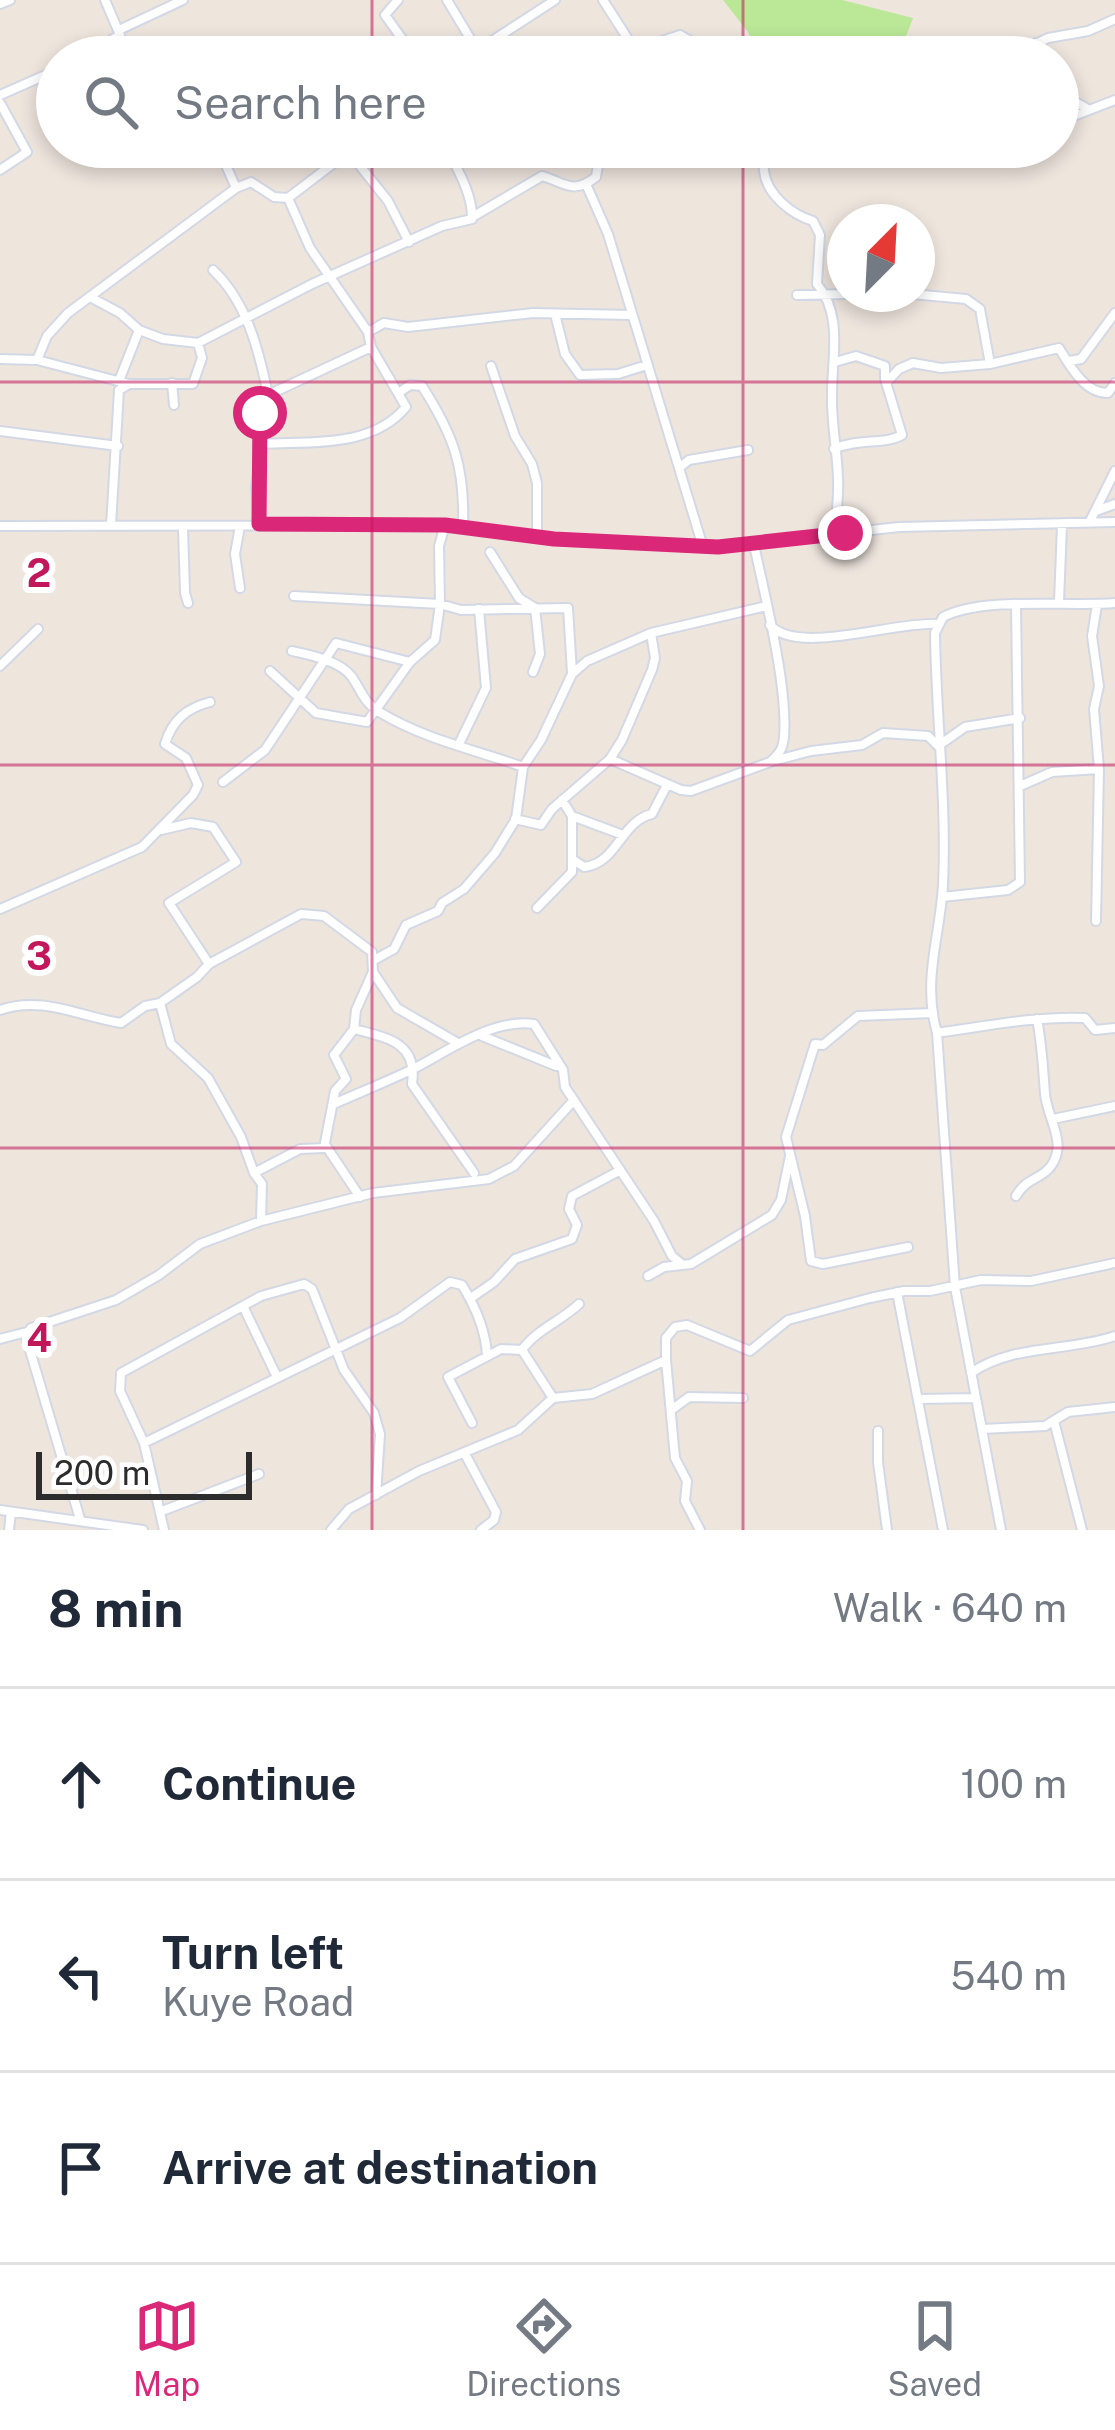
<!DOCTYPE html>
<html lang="en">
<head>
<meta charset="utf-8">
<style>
  :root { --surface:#fff; --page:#f2f2f3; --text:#1f2937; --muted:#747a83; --line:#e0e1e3; --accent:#db2777 }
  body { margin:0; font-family:"Public Sans",sans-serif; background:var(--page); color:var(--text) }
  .compass { position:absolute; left:827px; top:204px; width:108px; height:108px; border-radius:50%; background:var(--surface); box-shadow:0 6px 18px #0003; rotate:24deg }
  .scale { position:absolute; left:36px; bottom:30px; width:216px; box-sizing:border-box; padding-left:12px; border:6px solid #2c2c2c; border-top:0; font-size:33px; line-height:42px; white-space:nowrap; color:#2c2c2c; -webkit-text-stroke:9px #fff; paint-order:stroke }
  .stop { position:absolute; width:36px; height:36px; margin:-27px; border:9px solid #db2777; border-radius:50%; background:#fff }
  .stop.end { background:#db2777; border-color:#fff; box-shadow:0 3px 12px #0008 }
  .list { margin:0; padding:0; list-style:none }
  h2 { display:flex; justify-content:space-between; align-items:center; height:156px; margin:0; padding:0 48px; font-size:51px }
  h2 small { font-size:39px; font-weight:400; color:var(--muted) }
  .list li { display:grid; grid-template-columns:78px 1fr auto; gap:36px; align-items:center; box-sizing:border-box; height:192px; padding:0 48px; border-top:3px solid var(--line) }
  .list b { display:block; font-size:45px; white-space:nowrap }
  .list p { margin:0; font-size:39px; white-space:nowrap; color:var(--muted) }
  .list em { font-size:39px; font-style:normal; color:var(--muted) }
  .icon { flex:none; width:66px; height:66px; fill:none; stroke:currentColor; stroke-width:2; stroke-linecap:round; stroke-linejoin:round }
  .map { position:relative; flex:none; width:1115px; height:1530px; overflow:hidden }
  .search { position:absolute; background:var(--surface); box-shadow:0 6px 18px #0003; left:36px; right:36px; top:36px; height:132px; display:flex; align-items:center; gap:30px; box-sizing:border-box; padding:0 42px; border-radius:66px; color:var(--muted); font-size:45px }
  .sheet { height:732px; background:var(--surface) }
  nav { display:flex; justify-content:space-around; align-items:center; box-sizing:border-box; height:168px; border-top:3px solid var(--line); background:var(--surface); font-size:33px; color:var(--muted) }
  nav a { display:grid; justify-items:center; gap:6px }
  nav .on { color:var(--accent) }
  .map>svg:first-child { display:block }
</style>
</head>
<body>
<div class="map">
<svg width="1115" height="1530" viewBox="0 0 1115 1530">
  <rect width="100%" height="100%" fill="#eee5dd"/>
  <path fill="#bae897" d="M723 0H842L913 18 898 57H759L748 32Z"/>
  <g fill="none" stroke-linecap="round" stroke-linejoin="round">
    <defs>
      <path id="minor" d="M398 0 385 15 415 57
        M447 0 477 50
        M603 0 635 50 680 35 694 43 704 57
        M0 4 10 0
        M121 29 183 0
        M1036 43 1038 57
        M82 57 120 35 105 0
        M467 57 555 0
        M1009 57 1048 38 1088 31 1115 19
        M1058 92 1086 108
        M0 95 57 70
        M0 103 27 152 0 170
        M1058 122 1115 100
        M235 147 225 163 236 188
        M761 147 765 150C766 157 763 164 764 171 767 196 793 215 813 221L820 235 817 284C843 314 832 358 832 393 831 421 837 449 838 478 839 496 836 516 835 534
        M349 152 388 201 409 242
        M586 184 608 234 679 468
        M474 216 542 176C566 183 572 195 596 177L598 165
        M213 270C247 302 259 351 268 395L260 406 261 444
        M912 294 966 299 980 309 990 364
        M797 295 850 294
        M90 297 120 313 139 330 163 339 198 343 312 284 442 226 472 219C473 195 457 168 446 147
        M555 314 565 354 580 375 618 374 647 365
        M368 332 384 323 408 327 533 313 632 315
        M0 359 37 360 47 336 68 313 236 188 251 182 274 197 288 198 355 147
        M37 360 129 384H193L202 358 198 343
        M1069 361 1081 359 1115 313
        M491 366 515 436 532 464 537 483V538
        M119 381 139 330
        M887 382 899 369 913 363 941 368 990 364 1059 348C1070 366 1085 394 1108 393L1115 383
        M172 383 174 405
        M400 392 410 385 422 386C454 436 465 467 463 527
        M268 395 371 347
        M0 431 118 446
        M834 449C858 438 885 445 902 435L885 379V366L856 356 835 362
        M1096 511 1115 504
        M1090 521 1115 471
        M259 525 256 488 261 444C309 441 371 449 406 407L371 347 368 332 310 248 288 198
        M0 526 445 525 554 540 718 547 899 527 1115 522
        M111 526 119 390 129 384
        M240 526 235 554 240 588
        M183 528 185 593 188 603
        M703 547 679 468 689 460 748 450
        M490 552 519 598 535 608 540 654 533 672
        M294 596 440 604 461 610 568 608 572 673
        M1059 602 1062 525
        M770 625C797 656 896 621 937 624
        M292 651C311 655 340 661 352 677 362 692 364 703 381 713 424 739 476 750 523 767
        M0 666 38 629
        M270 671 316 713 367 722 410 662 435 640 440 604 439 546 445 525
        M459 744 486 688 479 609
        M610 759 681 790 691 791 770 762C779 754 783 749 784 737 788 687 765 596 754 545
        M773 761 811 751 862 745 883 733 928 736 938 746 965 727 1020 718
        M223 782 265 750 336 643 410 662
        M1020 786 1052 772 1099 769
        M572 816 623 835
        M515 819 541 825 552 809 610 759 622 740 652 670 655 658 651 633
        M161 830 191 823 213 827 236 862 169 903 209 964
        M575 861 584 867C617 864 621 821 652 814L667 785
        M942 897 1008 890 1020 882 1016 606
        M537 908 572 872V816L562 800
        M0 909 142 847 193 795 198 785 186 758 165 744C172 720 187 708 210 702
        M1096 921 1099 769 1094 709 1099 686 1092 636 1097 605
        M374 960 394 949 406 925 438 911 442 903 464 889 495 853 516 819 523 767 541 740 572 674 587 661 651 633 767 606
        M373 972 397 1008 456 1042
        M160 1003 197 977 209 964 301 914 324 916 372 952 373 972 356 1010 354 1029 334 1055 346 1079 335 1091 324 1148 300 1149 254 1173
        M0 1010C41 995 81 1017 121 1023L145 1006 160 1003 171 1044 208 1078 241 1137 254 1173 262 1184 261 1221
        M354 1029C387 1038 418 1042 412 1084L474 1173
        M937 1033C987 1026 1035 1016 1085 1018L1095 1030 1115 1028
        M482 1036 556 1066
        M336 1103C361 1092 388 1081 413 1069 448 1051 493 1018 534 1024L563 1070 565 1087 654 1221 672 1256 683 1265
        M1053 1119 1115 1106
        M326 1146 360 1197
        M1016 1196C1028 1176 1041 1180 1051 1166 1068 1143 1047 1118 1045 1094 1043 1068 1042 1044 1037 1019
        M908 1247 823 1264 811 1261 805 1216 786 1137 815 1044 823 1045 858 1016 932 1013
        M648 1276 664 1267 691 1264 772 1215 781 1200 790 1156
        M897 1292 943 1530
        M471 1298 494 1282 515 1259 572 1239 577 1225 569 1209 572 1196 619 1171
        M243 1306 277 1377
        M0 1339 27 1332
        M522 1350C536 1330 561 1321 579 1304
        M522 1350 553 1398
        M971 1373C1012 1344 1068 1352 1115 1336
        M919 1399 976 1398
        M674 1408 689 1397 743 1398
        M1054 1421 1082 1530
        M472 1423 448 1377 501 1349 522 1350
        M982 1429 1045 1426 1068 1412 1115 1407
        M878 1431V1462L887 1530
        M144 1443 400 1318 450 1282 462 1285C475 1306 486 1332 487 1356
        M465 1454 496 1512 494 1520 481 1530
        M0 1510 143 1530
        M162 1511 259 1474
        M80 1519 26 1337 31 1328 116 1300 159 1275 200 1244 261 1221 373 1193 489 1179 514 1166 574 1100
        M9 1530 11 1512
        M164 1530 144 1443 120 1391 121 1373 261 1296 304 1284 312 1289 344 1370 374 1413 380 1434 376 1495
        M331 1530 349 1509 419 1471 518 1430 553 1398 592 1394 666 1360
        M700 1530 685 1501 687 1481 675 1458 666 1360V1338L675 1327 687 1325 750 1351 788 1320 870 1298 904 1291H930L981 1280 1031 1281 1115 1263
        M1001 1530 955 1287 937 1033C922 980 940 937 943 885 947 802 936 717 935 633L943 617C984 596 1068 607 1115 603"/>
    </defs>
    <use href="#minor" stroke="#d3d8e5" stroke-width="12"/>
    <use href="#minor" stroke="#fff" stroke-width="8"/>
  </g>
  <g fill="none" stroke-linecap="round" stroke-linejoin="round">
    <path stroke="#db2777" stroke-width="15" d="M260 413 259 524 445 525 554 539 718 547 845 533"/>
  </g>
  <path fill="none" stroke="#c2185b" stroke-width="3" stroke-opacity="0.55" d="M372 0V57M743 0V57M372 147V1530M743 147V1530M0 382H1115M0 765H1115M0 1148H1115"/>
  <g font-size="39" text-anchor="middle" font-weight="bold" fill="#c2185b" stroke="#fff" stroke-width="12" stroke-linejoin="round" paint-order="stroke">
    <text x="39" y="587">2</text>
    <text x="39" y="970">3</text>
    <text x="39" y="1352">4</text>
  </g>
</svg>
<svg class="compass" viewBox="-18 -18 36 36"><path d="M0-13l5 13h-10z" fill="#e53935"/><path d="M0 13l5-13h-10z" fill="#747a83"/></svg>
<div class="scale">200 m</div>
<div class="stop" style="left:260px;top:413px"></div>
<div class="stop end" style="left:845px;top:533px"></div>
<div class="search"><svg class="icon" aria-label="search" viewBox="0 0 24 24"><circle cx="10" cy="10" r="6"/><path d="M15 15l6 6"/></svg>Search here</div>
</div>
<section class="sheet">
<h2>8 min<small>Walk · 640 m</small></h2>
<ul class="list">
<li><svg class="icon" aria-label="ahead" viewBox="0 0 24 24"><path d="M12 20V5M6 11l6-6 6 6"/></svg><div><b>Continue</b></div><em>100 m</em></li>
<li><svg class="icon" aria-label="left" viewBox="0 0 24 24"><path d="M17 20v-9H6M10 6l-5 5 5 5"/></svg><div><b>Turn left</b><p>Kuye Road</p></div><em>540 m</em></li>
<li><svg class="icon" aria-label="arrive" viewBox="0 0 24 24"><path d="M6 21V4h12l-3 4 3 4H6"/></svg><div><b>Arrive at destination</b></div></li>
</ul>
</section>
<nav>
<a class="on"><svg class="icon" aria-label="map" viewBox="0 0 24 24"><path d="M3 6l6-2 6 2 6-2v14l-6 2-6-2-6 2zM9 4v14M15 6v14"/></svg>Map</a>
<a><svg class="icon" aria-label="directions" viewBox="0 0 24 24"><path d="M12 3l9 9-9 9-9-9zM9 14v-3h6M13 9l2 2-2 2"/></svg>Directions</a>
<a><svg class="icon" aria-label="saved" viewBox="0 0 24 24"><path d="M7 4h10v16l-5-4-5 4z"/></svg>Saved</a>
</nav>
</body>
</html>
